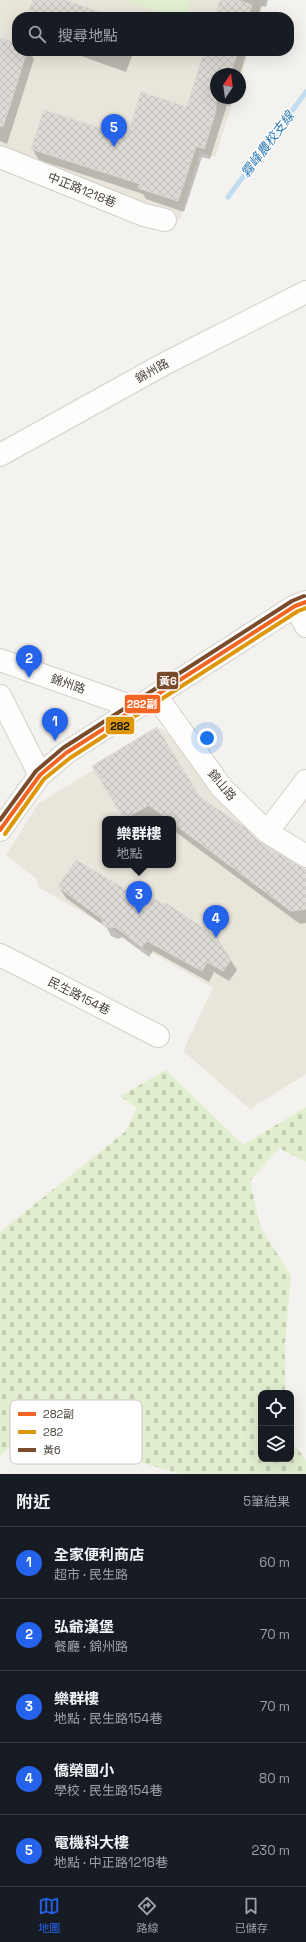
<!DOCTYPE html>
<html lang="zh-TW">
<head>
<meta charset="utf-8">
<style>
  :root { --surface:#171b24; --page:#20242c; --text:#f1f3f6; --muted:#9ea1a6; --line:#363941; --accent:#2563eb }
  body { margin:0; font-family:"Space Grotesk","Noto Sans TC",sans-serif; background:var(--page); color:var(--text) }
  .controls { position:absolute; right:12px; bottom:12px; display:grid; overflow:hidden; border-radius:8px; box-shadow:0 4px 16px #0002 }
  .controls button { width:36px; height:36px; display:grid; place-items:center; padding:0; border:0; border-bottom:1px solid var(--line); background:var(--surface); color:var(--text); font:20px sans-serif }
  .compass { position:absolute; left:210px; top:68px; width:36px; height:36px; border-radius:50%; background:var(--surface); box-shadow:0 4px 16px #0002; rotate:13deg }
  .you { position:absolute; left:207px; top:738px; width:14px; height:14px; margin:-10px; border:3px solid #fff; border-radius:50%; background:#1a73e8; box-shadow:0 0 0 6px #1a73e833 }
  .badge { display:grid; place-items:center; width:26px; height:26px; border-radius:50%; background:var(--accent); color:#fff; font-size:13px; font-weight:700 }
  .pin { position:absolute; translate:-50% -33px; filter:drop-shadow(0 1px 2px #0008) }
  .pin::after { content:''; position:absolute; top:21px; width:14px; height:12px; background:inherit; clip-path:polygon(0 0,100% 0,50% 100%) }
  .popup { position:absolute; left:102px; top:816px; width:74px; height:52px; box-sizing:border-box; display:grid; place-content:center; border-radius:8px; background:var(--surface); filter:drop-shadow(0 1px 3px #0005); font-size:13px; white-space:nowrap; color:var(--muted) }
  .popup b { font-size:15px; color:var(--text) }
  .popup::after { content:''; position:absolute; left:50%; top:100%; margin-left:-8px; border:8px solid transparent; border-top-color:var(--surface) }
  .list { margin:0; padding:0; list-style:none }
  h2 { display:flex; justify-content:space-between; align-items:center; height:52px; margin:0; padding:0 16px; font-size:17px }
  h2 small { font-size:13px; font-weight:400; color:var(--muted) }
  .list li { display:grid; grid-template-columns:26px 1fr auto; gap:12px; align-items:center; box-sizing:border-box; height:72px; padding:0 16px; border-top:1px solid var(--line) }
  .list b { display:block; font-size:15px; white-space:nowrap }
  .list p { margin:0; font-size:13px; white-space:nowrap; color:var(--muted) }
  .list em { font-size:13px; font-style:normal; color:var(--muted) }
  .icon { flex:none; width:22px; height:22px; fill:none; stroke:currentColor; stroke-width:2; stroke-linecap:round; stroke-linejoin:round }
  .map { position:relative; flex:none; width:306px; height:1474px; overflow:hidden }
  .search { position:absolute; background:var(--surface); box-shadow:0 4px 16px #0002; left:12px; right:12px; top:12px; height:44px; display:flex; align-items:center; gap:10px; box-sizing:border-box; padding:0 14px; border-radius:16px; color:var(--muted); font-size:15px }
  .sheet { height:412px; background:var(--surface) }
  nav { display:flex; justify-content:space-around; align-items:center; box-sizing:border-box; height:56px; border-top:1px solid var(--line); background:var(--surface); font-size:11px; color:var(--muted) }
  nav a { display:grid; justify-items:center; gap:2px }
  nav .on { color:var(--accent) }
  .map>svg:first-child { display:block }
</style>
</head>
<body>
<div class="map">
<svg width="306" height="1474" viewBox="0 0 306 1474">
  <defs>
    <pattern id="cemetery-stones" width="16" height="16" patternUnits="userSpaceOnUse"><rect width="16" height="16" fill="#e1eecf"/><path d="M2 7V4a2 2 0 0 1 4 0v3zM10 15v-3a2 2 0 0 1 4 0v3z" fill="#c3cdb2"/></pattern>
    <pattern id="building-cross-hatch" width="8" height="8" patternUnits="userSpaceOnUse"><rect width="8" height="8" fill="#dedbd6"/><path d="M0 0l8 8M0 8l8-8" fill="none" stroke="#c0bdb8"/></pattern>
  </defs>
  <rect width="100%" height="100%" fill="#f4f2ee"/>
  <path fill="#eae5da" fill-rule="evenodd" d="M0 0H265L260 17H17V51H249L240 80V74H216V98H234L215 157 200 153 180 219 0 148Z
    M161 728 182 744 258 837 306 867V1074L250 1109 183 1051 213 988 40 888 36 879 6 855 38 804ZM105 819H173V865H105Z"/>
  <path fill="url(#cemetery-stones)" d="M166 1070 243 1145 306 1107V1162L279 1148 250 1181 260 1226 291 1276 285 1343V1393H261V1459H291V1441L306 1460V1474H180L120 1456 70 1425 39 1419 0 1456V1232L126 1131 137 1108 120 1096Z"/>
  <path fill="#e1eecf" d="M121 0H191L185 17H174Z"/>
  <path fill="#0003" d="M221 0H268L266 7 261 6 258 17H216Z
    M0 39 17 45V51H29L34 59 7 144 0 141Z
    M67 51H134L126 72Z
    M205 51H247L240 74H216V98H232L230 106 227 105 210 159 202 157 184 212 146 199 143 194 39 160 32 149 128 138 187 108Z
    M101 780 199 798 260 843 306 871V923L300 924 173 830V819H125Z
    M59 887 129 893 134 903 217 938 237 970 229 981 214 972 209 982 153 951 149 957 122 937 118 939 111 936 107 928 66 898Z"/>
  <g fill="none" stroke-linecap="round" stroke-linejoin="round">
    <path stroke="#c0ddf1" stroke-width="5" d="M228 197 306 92"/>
  </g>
  <path fill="url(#building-cross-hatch)" stroke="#dcd9d4" d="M33 0H65L108 15V17H27Z
    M220 0H238L252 5 248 17H215Z
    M0 38 17 44V51H27L3 127 0 126Z
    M204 51H238L230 74H216V110L204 149 196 146 178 201 138 188 140 184 31 149 44 110 127 137 141 92 187 107Z
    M157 727 200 797 245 828 260 843 306 870V909L291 911 173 823V819H168L149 805 124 819 92 766Z
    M76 860 130 892 128 899 148 908 154 898 163 905 166 903 218 938 221 946 231 959 223 971 207 962 202 971 147 941 142 947 115 927 111 928 103 925 102 919 58 887Z"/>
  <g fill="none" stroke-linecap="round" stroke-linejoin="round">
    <defs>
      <path id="minor" d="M0 157 144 215 165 220
        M0 455 166 363 306 292
        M295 606 306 626
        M0 660 136 708
        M0 696 40 775
        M156 696 222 788 267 832 306 856
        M0 830 40 775 66 753 295 606 306 602
        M267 832 306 781
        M0 955 158 1036"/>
    </defs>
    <use href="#minor" stroke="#d2d0cb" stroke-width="24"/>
    <use href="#minor" stroke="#fdfdfc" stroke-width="22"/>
    <defs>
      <path id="bus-1" d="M0 830 40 775 66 753 295 606 306 602"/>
      <path id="bus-2" d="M5 834 44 779 70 758 298 611 306 608"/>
      <path id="bus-3" d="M0 820 36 771 63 748 292 601 304 596"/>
    </defs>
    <use href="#bus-1" stroke="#fff" stroke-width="7"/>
    <use href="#bus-2" stroke="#fff" stroke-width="7"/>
    <use href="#bus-3" stroke="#fff" stroke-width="7"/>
    <use href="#bus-1" stroke="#f26522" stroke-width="4"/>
    <use href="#bus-2" stroke="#dd9709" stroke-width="4"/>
    <use href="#bus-3" stroke="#7a4b2a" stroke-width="4"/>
  </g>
  <g text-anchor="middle" stroke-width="3" stroke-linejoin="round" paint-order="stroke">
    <g font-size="12" fill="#4b4439" stroke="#fff">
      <text transform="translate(82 190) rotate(22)" y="4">中正路1218巷</text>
      <text transform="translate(152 371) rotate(-29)" y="4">錦州路</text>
      <text transform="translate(68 684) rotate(19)" y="4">錦州路</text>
      <text transform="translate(222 785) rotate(50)" y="4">錦山路</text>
      <text transform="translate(79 996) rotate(27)" y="4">民生路154巷</text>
    </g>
    <g font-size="13" font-style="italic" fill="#2e7ab2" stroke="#fff">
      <text transform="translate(267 144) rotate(-53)" y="5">霧峰農校支線</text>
    </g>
  </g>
  <rect x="10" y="1400" width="132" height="64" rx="6" fill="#fff" stroke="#c9c7c4" stroke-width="1"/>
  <rect x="18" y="1412" width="18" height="4" fill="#f26522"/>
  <rect x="18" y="1430" width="18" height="4" fill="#dd9709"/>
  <rect x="18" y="1448" width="18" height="4" fill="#7a4b2a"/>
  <g font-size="11" fill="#4b4439">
    <text x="43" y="1418">282副</text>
    <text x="43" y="1436">282</text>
    <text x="43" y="1454">黃6</text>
  </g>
  <g stroke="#fff" stroke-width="1.5">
    <rect x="156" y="671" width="23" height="19" rx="4" fill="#7a4b2a"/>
    <rect x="124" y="694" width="37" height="20" rx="4" fill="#f26522"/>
    <rect x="105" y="716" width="30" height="19" rx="4" fill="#dd9709"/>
  </g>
  <g font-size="11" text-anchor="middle" font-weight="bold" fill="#fff">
    <text x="168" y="685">黃6</text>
    <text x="142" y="708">282副</text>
  </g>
  <g font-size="11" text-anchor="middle" font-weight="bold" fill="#111">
    <text x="120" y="730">282</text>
  </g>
</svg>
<div class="controls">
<button><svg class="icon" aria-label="locate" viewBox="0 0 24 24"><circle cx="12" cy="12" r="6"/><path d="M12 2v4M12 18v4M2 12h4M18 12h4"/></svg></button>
<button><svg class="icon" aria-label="layers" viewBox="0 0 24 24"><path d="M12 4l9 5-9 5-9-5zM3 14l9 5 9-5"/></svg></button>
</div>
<svg class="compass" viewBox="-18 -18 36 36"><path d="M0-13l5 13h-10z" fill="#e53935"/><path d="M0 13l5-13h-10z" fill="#9ea1a6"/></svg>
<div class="you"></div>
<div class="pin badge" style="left:55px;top:741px">1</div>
<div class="pin badge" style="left:29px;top:678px">2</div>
<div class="pin badge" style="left:139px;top:914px">3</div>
<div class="popup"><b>樂群樓</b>地點</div>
<div class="pin badge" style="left:216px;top:938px">4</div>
<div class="pin badge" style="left:114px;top:147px">5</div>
<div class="search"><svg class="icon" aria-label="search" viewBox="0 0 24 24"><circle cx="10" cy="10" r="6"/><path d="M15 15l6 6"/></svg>搜尋地點</div>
</div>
<section class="sheet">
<h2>附近<small>5筆結果</small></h2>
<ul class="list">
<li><span class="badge">1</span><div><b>全家便利商店</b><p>超市 · 民生路</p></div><em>60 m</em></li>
<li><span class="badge">2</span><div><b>弘爺漢堡</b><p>餐廳 · 錦州路</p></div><em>70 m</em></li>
<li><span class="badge">3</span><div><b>樂群樓</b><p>地點 · 民生路154巷</p></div><em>70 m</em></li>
<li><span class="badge">4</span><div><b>僑榮國小</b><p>學校 · 民生路154巷</p></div><em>80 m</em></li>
<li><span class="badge">5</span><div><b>電機科大樓</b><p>地點 · 中正路1218巷</p></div><em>230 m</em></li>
</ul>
</section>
<nav>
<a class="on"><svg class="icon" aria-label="map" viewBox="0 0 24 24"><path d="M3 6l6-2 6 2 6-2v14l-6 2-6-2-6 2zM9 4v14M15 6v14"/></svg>地圖</a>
<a><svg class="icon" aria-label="directions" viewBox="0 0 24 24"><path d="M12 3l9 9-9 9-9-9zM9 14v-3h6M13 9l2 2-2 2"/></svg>路線</a>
<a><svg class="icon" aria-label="saved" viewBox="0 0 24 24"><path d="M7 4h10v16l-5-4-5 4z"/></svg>已儲存</a>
</nav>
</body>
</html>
